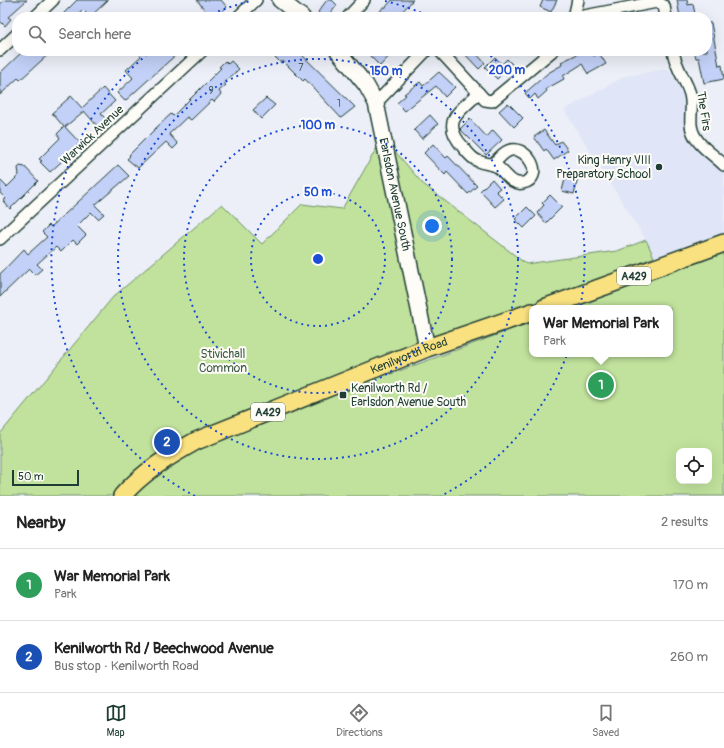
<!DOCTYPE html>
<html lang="en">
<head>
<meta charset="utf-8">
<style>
  :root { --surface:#fff; --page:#f6f6f6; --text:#222; --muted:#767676; --line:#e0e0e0; --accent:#1f3d34 }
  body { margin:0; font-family:Pangolin,sans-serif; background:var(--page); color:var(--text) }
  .controls { position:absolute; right:12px; bottom:12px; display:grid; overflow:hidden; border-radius:8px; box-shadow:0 4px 16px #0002 }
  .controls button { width:36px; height:36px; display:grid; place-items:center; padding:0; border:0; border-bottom:1px solid var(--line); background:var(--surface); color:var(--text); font:20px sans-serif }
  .scale { position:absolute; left:12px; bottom:10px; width:67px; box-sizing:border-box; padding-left:4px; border:2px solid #1f3d34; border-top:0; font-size:11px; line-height:14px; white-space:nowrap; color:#1f3d34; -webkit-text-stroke:3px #fdfcf7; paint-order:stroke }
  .you { position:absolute; left:432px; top:226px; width:14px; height:14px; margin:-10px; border:3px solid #fff; border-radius:50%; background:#1a73e8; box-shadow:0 0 0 6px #1a73e833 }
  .badge { display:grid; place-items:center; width:26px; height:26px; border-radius:50%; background:var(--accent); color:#fff; font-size:13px; font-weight:700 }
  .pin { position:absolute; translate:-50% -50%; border:2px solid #fff; box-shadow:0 1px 4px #0006 }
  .popup { position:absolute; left:529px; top:305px; width:144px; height:52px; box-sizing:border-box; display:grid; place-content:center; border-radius:8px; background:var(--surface); filter:drop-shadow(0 1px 3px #0005); font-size:13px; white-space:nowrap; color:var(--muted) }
  .popup b { font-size:15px; color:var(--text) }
  .popup::after { content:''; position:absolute; left:50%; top:100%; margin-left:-8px; border:8px solid transparent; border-top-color:var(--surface) }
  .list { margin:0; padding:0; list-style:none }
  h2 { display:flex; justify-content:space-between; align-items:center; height:52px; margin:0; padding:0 16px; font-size:17px }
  h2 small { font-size:13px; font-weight:400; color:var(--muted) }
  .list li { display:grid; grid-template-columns:26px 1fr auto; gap:12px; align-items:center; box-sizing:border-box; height:72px; padding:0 16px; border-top:1px solid var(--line) }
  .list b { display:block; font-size:15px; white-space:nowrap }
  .list p { margin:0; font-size:13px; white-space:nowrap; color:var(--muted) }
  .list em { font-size:13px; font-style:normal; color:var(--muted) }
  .icon { flex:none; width:22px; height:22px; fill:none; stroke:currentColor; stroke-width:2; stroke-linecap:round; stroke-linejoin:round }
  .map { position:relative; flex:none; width:724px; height:496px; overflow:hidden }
  .search { position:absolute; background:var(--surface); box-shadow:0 4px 16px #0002; left:12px; right:12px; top:12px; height:44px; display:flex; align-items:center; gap:10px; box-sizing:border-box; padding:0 14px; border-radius:16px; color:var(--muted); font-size:15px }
  .sheet { height:196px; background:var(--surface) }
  nav { display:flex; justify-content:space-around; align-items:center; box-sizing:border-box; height:56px; border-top:1px solid var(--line); background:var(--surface); font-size:11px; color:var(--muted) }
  nav a { display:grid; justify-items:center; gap:2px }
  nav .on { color:var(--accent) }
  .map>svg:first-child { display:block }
</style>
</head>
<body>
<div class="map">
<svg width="724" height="496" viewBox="0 0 724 496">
  <rect width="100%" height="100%" fill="#eceff7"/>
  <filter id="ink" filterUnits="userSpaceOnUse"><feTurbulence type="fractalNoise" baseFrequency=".025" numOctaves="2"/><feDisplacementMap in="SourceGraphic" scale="8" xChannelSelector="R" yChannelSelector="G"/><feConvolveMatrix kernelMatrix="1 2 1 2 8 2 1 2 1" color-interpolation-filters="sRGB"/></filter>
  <g filter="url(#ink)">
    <path fill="#e0e6f7" d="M668 69 680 83 687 101 688 120 714 162 724 171V233L654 257 646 240 564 110 625 76Z"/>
    <path fill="#c0e29c" stroke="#709068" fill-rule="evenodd" d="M383 137 422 183 526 264 617 251 646 240 654 257 561 297 386 353 391 374 532 322V354H670V308H570L724 253V496H0V434L113 297 222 204 262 244 302 204 342 209ZM679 451H709V481H679Z"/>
    <path fill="#c3d0f7" stroke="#1f3d34" d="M5 0H27L8 17 11 19 5 26 0 21V4Z
      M77 0H108L90 17 83 10 76 17H60Z
      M197 0H221L227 7 216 17H210Z
      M327 0H332L337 5 328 17H323L318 12Z
      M392 0H413L397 17H376L384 6 385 8Z
      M543 0H557L551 12 540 7Z
      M677 0H687L688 5 693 4 695 14 680 17Z
      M707 23H711L719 66 722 65 724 79 704 83 699 58H696L694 51H707Z
      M23 51H52L20 80 18 78 0 95V73Z
      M136 51H180L125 101 117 93 133 78 126 70 141 56Z
      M269 51H293L297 55 300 53 355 107 341 118 305 79 303 81 283 61 281 63Z
      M365 51H394L380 66Z
      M462 51H474L485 63 479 69Z
      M584 51H591L594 56 599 53 606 64 588 74 582 64 563 76 564 79 546 89 547 91 538 99 535 94 530 99 525 93 548 73 562 65 561 62Z
      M495 57 502 64 507 59 514 66 505 75 503 73 497 79 485 67Z
      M225 61 228 64 231 61 239 69 224 83 226 85 219 91 221 94 214 102 212 100 191 120 187 117 169 134 178 144 173 149 166 142 138 168 127 159 130 156 129 155 157 127 171 114 173 116 221 68 219 67Z
      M439 72 455 87 445 97 436 86 405 111 397 103 406 95 404 94 420 82 423 86Z
      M103 88 115 101 101 114 106 119 98 127 84 111 65 127 81 144 50 172 40 162 42 161 39 159 60 138 57 134 64 127 52 113 71 96 82 108Z
      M266 98 275 105 261 119 253 110Z
      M508 103 523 118 514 127 499 111Z
      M430 115 438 124 422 139 414 130Z
      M470 119 487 137 493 130 502 140 486 155 460 129Z
      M544 130 555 145 561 141 568 150 554 160 546 149 544 151 534 137Z
      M433 144 446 158 448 156 477 186 468 194 447 172 445 175 424 153Z
      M118 165 129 176 95 205 104 214 98 219 91 212 77 226 86 235 77 244 73 240 61 252 56 247 37 264 42 269 35 275 29 269 0 297V274L24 249 28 254 47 237 42 232 49 225 51 227Z
      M20 166 25 167 38 181 10 209 3 201 6 199 0 193V180L7 187 19 175 18 168Z
      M566 175 578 178 574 194 562 191Z
      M492 179 500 188 496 191 504 199 495 207 480 191Z
      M550 195 562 207 546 223 537 213 544 205 542 203Z
      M527 207 536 216 524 228 515 219Z"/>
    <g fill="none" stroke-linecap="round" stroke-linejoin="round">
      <defs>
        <path id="street" d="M35 17 53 0
          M238 17 256 0
          M348 17 364 0
          M574 17 578 0
          M579 17 657 2 664 6 666 17
          M0 50 17 34
          M440 51 485 100 492 101 552 51
          M673 51C676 69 685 78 690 94 693 105 690 114 691 125 693 143 712 153 724 165
          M479 93C459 112 440 121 463 147 467 152 472 159 478 161 484 164 490 163 496 166 505 171 511 186 523 183 545 178 529 147 511 150 503 151 499 160 492 164
          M376 103 426 51
          M0 239 202 51"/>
        <g id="secondary">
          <path d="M280 0 302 17"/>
          <path id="s1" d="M338 51 366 85 376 103 427 348"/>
        </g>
        <g id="primary">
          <path d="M544 308 724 243"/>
          <path id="s2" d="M122 496C143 472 169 456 196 441L427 348 532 312"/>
        </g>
      </defs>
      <use href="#street" stroke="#1f3d34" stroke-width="14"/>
      <use href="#secondary" stroke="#1f3d34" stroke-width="18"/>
      <use href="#primary" stroke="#1f3d34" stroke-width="20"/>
      <use href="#street" stroke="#fdfcf7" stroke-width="11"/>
      <use href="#secondary" stroke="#fdfcf7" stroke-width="15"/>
      <use href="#primary" stroke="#fae180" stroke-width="17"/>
    </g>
  </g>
  <g fill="none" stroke="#1d4ed8" stroke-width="2" stroke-dasharray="2 4">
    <circle cx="318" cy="259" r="67"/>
    <circle cx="318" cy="259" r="134"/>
    <circle cx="318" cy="259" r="200"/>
    <path d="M195 496A267 267 0 0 1 150 52M207 16A267 267 0 0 1 251 1M385 1A267 267 0 0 1 429 16M486 52A267 267 0 0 1 441 496"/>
  </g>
  <g fill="#1f3d34" stroke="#fdfcf7" stroke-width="1.5">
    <circle cx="659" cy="167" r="4"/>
    <rect x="339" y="391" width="8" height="8" rx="2"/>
  </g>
  <g text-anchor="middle" stroke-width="4" stroke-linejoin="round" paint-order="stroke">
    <g font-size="10" fill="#486265">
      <text x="301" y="71">7</text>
      <text x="211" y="94">9</text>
      <text x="339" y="107">1</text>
    </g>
    <g fill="#fdfcf7" stroke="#62766e" stroke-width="1">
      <rect x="617" y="267" width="34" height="18" rx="3"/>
      <rect x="251" y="403" width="34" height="18" rx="3"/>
    </g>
    <g font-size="11" font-weight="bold" fill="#1f3d34">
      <text x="634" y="280">A429</text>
      <text x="268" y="416">A429</text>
    </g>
    <g font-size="12" fill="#1f3d34" stroke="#fdfcf7">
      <text transform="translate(704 111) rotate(81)" y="4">The Firs</text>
      <text transform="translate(92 135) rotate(-43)" y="4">Warwick Avenue</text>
      <text dy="4" stroke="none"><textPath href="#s1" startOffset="158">Earlsdon Avenue South</textPath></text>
      <text dy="4" stroke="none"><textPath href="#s2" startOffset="322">Kenilworth Road</textPath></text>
    </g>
    <g font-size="12" fill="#1f3d34" stroke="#fdfcf7" text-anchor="end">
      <text x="651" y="164">King Henry VIII<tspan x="651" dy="14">Preparatory School</tspan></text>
      <text x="351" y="392" text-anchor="start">Kenilworth Rd /<tspan x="351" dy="14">Earlsdon Avenue South</tspan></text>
    </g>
    <g font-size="12" fill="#3f5e49" stroke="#fdfcf7">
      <text x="223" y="358">Stivichall<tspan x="223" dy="14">Common</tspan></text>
    </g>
  </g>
  <circle cx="318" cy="259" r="6" fill="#1d4ed8" stroke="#fdfcf7" stroke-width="2"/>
  <g font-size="12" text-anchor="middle" font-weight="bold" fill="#1d4ed8" stroke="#fdfcf7" stroke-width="4" stroke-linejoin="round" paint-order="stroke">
    <text x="507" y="74">200 m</text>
    <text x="386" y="75">150 m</text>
    <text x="318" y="129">100 m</text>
    <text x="318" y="196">50 m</text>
  </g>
</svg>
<div class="controls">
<button><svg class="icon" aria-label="locate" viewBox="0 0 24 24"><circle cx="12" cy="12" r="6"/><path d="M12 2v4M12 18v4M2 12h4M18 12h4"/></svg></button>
</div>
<div class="scale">50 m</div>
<div class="you"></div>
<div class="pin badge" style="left:601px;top:385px;background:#2e9e5b">1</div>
<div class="popup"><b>War Memorial Park</b>Park</div>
<div class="pin badge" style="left:167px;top:442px;background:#1a4fb4">2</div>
<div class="search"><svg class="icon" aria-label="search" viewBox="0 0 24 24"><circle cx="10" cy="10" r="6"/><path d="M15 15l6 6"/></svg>Search here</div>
</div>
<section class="sheet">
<h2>Nearby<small>2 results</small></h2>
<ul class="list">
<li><span class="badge" style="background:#2e9e5b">1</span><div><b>War Memorial Park</b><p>Park</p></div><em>170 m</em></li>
<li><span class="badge" style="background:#1a4fb4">2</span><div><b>Kenilworth Rd / Beechwood Avenue</b><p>Bus stop · Kenilworth Road</p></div><em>260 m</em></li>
</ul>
</section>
<nav>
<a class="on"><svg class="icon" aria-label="map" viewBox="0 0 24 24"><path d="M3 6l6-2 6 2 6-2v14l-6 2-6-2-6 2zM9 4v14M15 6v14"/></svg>Map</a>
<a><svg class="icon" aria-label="directions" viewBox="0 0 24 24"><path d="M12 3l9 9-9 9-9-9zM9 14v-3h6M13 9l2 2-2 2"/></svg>Directions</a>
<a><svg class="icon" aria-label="saved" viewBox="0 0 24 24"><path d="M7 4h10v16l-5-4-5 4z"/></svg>Saved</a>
</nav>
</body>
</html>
